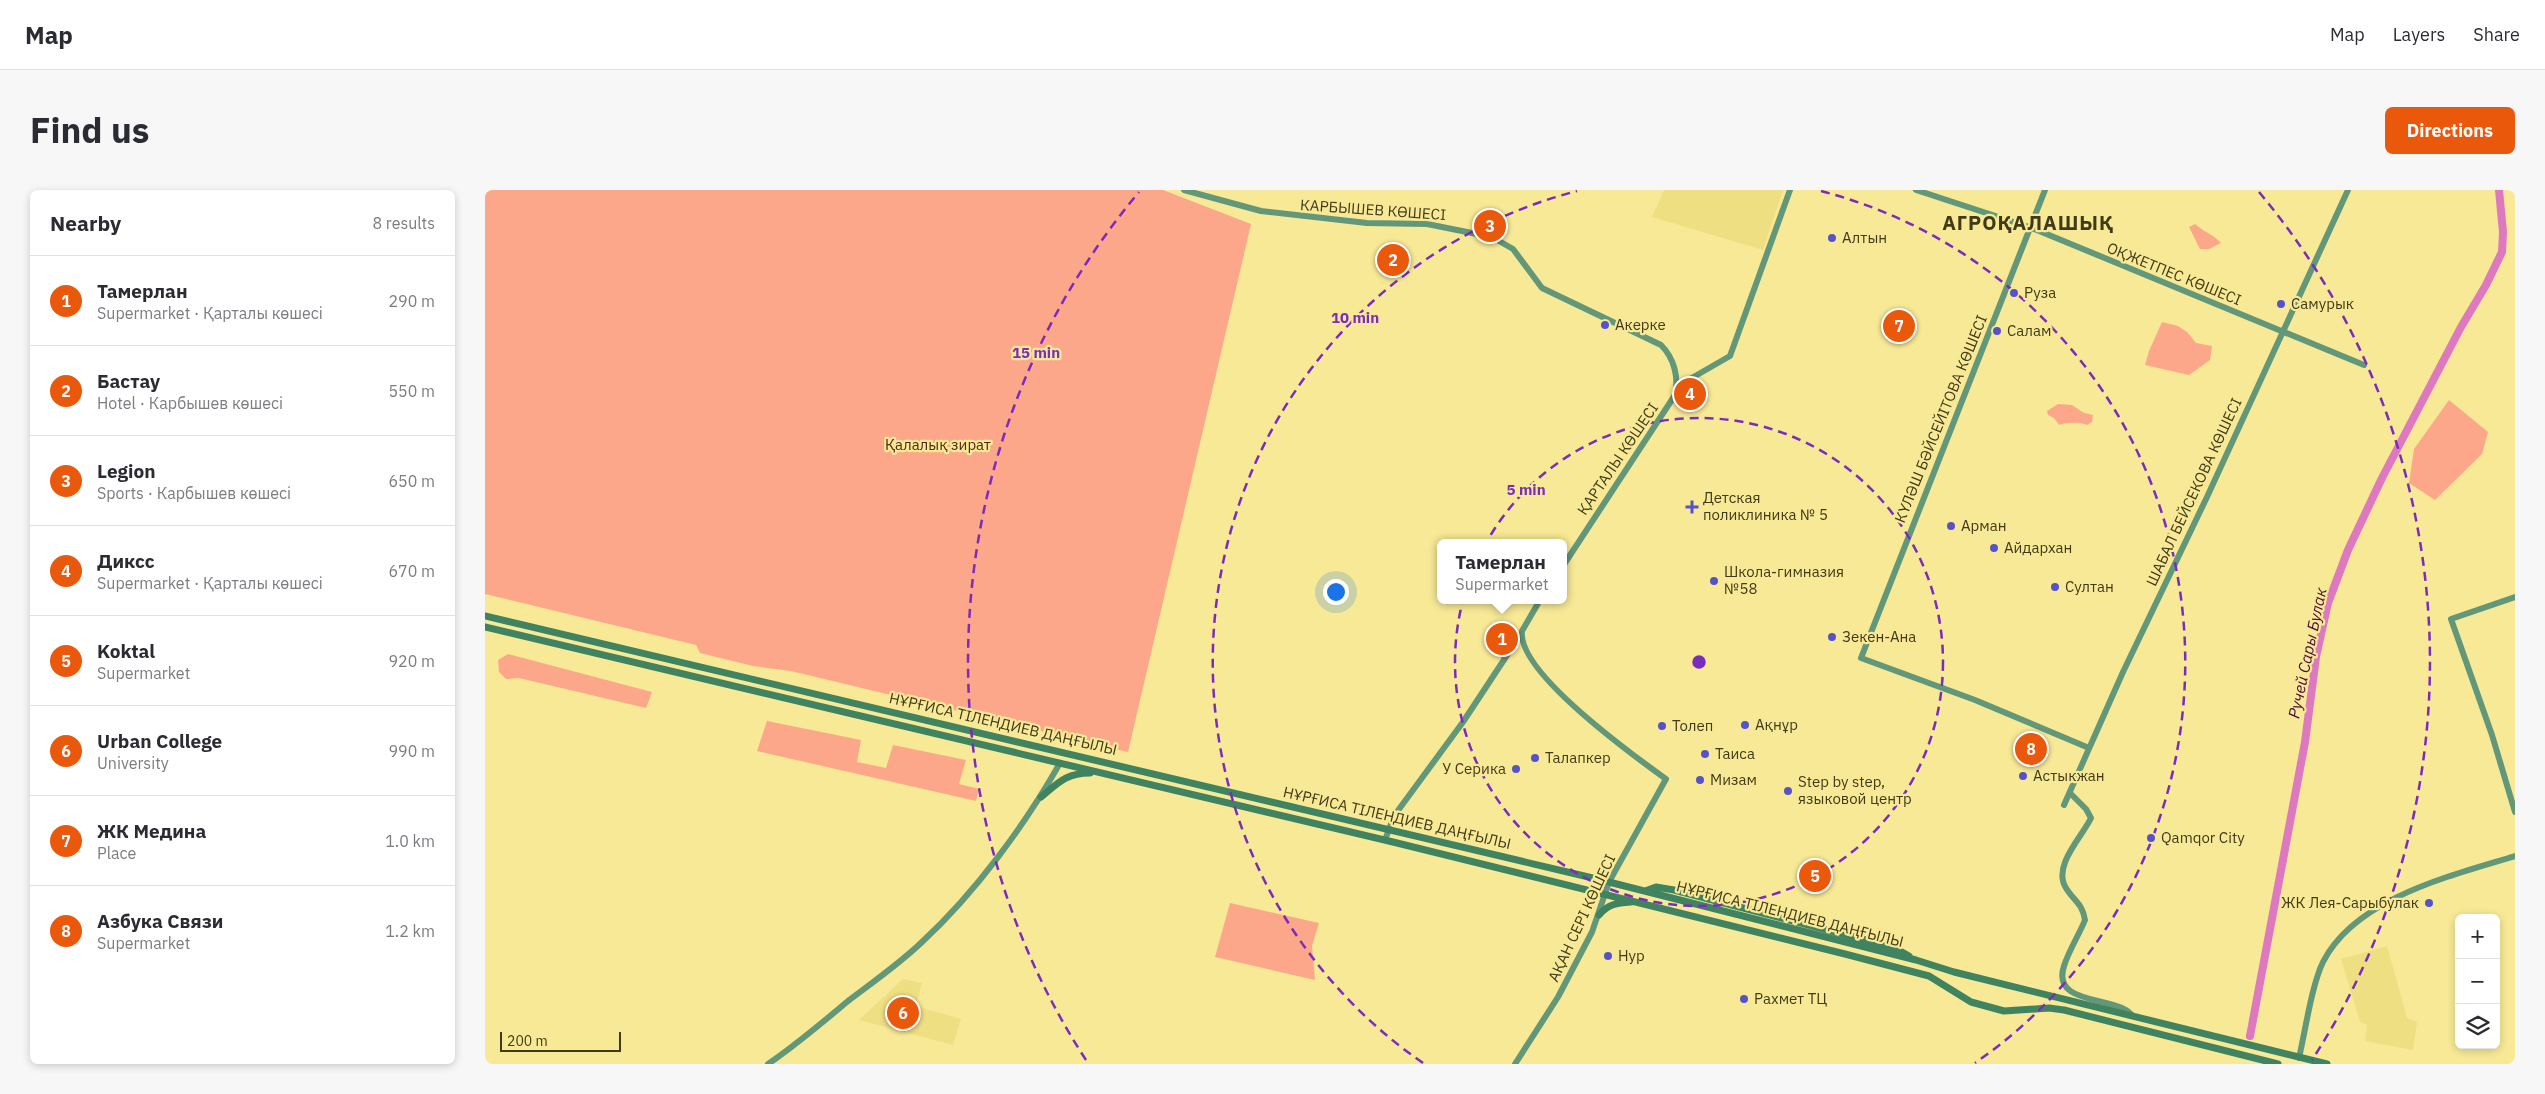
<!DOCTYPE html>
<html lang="en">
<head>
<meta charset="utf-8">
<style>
  :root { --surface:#fff; --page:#f7f7f7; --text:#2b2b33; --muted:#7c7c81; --line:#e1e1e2; --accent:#ea580c }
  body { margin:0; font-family:"IBM Plex Sans",sans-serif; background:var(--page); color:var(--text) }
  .controls { position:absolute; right:15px; bottom:15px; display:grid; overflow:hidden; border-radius:8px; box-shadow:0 2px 8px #0003 }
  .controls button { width:45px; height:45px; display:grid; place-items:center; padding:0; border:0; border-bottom:1px solid var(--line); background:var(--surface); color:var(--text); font:25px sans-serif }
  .scale { position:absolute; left:15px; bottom:12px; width:121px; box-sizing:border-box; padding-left:5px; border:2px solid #403a18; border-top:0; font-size:14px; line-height:18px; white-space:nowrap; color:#403a18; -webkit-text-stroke:4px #f7e996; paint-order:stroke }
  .you { position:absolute; left:850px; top:401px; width:18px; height:18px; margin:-12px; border:4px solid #fff; border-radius:50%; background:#1a73e8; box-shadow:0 0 0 8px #1a73e833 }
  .badge { display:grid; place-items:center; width:32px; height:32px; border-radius:50%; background:var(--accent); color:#fff; font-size:16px; font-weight:700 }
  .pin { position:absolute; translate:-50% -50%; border:2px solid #fff; box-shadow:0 1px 5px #0006 }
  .popup { position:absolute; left:952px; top:349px; width:130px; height:65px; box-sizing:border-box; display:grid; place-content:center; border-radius:8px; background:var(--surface); filter:drop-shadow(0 1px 4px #0005); font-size:16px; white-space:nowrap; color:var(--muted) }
  .popup b { font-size:19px; color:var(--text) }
  .popup::after { content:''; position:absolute; left:50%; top:100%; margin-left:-10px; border:10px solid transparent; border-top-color:var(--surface) }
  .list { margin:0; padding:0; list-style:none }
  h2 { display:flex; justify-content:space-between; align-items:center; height:65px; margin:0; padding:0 20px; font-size:21px }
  h2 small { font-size:16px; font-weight:400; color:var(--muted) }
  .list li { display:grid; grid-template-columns:32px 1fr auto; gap:15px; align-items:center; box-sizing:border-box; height:90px; padding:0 20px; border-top:1px solid var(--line) }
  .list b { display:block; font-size:19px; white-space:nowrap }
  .list p { margin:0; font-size:16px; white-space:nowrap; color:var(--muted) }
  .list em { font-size:16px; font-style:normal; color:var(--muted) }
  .icon { flex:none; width:28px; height:28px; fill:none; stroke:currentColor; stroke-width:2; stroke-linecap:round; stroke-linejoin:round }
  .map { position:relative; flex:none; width:2030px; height:874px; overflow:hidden; border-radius:8px }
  header { display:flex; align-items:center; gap:30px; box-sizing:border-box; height:70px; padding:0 25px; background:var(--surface); border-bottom:1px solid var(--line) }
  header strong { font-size:24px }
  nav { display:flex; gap:28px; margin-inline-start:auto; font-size:18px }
  .intro { display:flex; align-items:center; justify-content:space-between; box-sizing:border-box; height:120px; padding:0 30px }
  h1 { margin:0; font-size:35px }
  .button { padding:12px 22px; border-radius:8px; background:var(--accent); color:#fff; font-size:18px; font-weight:700 }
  main { display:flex; gap:30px; padding:0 30px }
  aside { flex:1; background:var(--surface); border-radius:8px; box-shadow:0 2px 8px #0003 }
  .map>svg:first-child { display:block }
</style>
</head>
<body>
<header>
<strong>Map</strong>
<nav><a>Map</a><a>Layers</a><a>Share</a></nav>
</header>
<div class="intro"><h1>Find us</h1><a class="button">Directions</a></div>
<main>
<aside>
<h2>Nearby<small>8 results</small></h2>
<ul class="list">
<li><span class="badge">1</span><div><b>Тамерлан</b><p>Supermarket · Қарталы көшесі</p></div><em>290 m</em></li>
<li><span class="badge">2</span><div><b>Бастау</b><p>Hotel · Карбышев көшесі</p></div><em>550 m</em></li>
<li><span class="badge">3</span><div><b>Legion</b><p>Sports · Карбышев көшесі</p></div><em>650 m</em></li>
<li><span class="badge">4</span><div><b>Диксс</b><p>Supermarket · Қарталы көшесі</p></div><em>670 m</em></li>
<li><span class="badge">5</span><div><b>Koktal</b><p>Supermarket</p></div><em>920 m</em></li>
<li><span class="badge">6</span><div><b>Urban College</b><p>University</p></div><em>990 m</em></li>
<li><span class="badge">7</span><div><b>ЖК Медина</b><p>Place</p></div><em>1.0 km</em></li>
<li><span class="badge">8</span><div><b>Азбука Связи</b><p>Supermarket</p></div><em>1.2 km</em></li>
</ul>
</aside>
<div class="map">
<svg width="2030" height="874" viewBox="0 0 2030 874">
  <rect width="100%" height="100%" fill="#f7e996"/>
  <path fill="#efdf83" d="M1179 0H1298L1278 60 1167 27Z
    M1902 756 1922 828 1932 832 1928 860 1880 851 1882 835 1875 832 1856 769Z
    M418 789 437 793 431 816 476 829 468 855 374 830Z"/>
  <path fill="#fda78a" d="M0 0H678L766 34 643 562 306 481 268 476 215 463 211 455 0 404Z
    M1710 34C1719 42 1729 45 1736 53L1724 59H1715L1704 37Z
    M1677 132 1693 136 1702 142 1711 153 1727 156 1725 170 1704 185 1660 175 1664 161Z
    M1964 210 2003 242 1997 264 1950 310 1924 293 1929 259Z
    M1573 214 1587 215 1599 223 1608 225 1607 232 1602 235C1597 232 1580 232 1574 235L1569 228 1563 225 1562 221Z
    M23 464 167 502 161 518 34 488 21 489 14 482 13 470Z
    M282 531 376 550 372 572 401 578 408 555 481 570 474 594 494 599 491 611 272 561Z
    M745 713 834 733 827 756 830 790 730 767Z"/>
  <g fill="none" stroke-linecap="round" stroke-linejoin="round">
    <path stroke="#de78bf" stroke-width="8" d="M1765 846 1820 552 1831 467 1843 413 1863 360 1897 288 1976 137 2001 95 2017 62 2018 42 2014 0"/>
    <path stroke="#62977a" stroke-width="6" d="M699 0 776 21 882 33 942 34 1007 47 1028 59 1057 98 1176 155C1189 168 1194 187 1190 205
      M1431 0 1547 38 1879 175
      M1560 0 1376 468 1490 510 1604 558
      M1078 376 1190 205 1205 189 1245 166 1305 0
      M2030 407 1966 429 2007 545 2030 622
      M1585 603 1601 619 1606 628C1597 647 1567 676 1581 698 1588 710 1598 714 1600 730 1594 745 1584 760 1579 776 1566 815 1628 806 1646 824
      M1579 615 1638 482 1722 307 1863 0
      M900 650 909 626 978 532 1036 444
      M1814 868C1820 842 1827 794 1838 772 1870 708 1968 685 2030 666
      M283 874C311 855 337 833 363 811 388 792 414 774 437 752 490 703 540 635 575 573
      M1030 874 1073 807 1107 742 1124 692 1181 589C1149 566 1032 482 1037 441L1055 410"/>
    <path stroke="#3f8361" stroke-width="7" d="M0 426 1112 689 1431 770 1469 782 1842 874
      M0 437 908 652 1360 764 1444 786 1486 812 1519 821 1564 818 1579 820 1793 874
      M556 607C573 593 581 583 605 583
      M1160 701 1171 697 1189 700 1408 757 1424 766
      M1114 725C1123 714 1132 713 1146 712"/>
  </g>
  <g fill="none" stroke="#7b2cbf" stroke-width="2.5" stroke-dasharray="9 6">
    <circle cx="1214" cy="472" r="244"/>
    <path d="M938 873A487 487 0 0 1 1092 1M1336 1A487 487 0 0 1 1490 873"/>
    <path d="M601 870A731 731 0 0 1 654 2M1774 2A731 731 0 0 1 1827 870"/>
  </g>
  <g fill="#5652c9" stroke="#f7e996" stroke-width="2">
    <circle cx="1347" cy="48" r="5"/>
    <circle cx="1529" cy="103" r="5"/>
    <circle cx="1796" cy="114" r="5"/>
    <circle cx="1120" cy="135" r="5"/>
    <circle cx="1512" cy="141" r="5"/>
    <path d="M1204.5 309.5h5v5h5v5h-5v5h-5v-5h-5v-5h5z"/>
    <circle cx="1466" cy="336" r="5"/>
    <circle cx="1509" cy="358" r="5"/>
    <circle cx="1229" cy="391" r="5"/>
    <circle cx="1570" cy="397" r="5"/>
    <circle cx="1347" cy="447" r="5"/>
    <circle cx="1260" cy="535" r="5"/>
    <circle cx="1177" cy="536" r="5"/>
    <circle cx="1220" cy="564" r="5"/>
    <circle cx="1050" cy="568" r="5"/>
    <circle cx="1031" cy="579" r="5"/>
    <circle cx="1538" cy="586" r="5"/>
    <circle cx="1215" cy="590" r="5"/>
    <circle cx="1303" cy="601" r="5"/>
    <circle cx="1666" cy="648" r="5"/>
    <circle cx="1944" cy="713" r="5"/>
    <circle cx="1123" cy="766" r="5"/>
    <circle cx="1259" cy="809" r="5"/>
  </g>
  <g text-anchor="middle" stroke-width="4.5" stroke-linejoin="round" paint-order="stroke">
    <g font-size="15" fill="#403a18" stroke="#f7e996">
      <text transform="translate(888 20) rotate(4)" y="5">КАРБЫШЕВ КӨШЕСІ</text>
      <text transform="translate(1689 84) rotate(22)" y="5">ОҚЖЕТПЕС КӨШЕСІ</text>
      <text transform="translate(1456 229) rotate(-68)" y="5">КҮЛӘШ БӘЙСЕЙІТОВА КӨШЕСІ</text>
      <text transform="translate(1133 269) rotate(-56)" y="5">ҚАРТАЛЫ КӨШЕСІ</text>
      <text transform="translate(1709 302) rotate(-65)" y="5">ШАБАЛ БЕЙСЕКОВА КӨШЕСІ</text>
      <text transform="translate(518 534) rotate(13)" y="5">НҰРҒИСА ТІЛЕНДИЕВ ДАҢҒЫЛЫ</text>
      <text transform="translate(912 628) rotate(13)" y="5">НҰРҒИСА ТІЛЕНДИЕВ ДАҢҒЫЛЫ</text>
      <text transform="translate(1305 724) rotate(14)" y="5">НҰРҒИСА ТІЛЕНДИЕВ ДАҢҒЫЛЫ</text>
      <text transform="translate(1097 728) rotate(-65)" y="5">АҚАН СЕРІ КӨШЕСІ</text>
    </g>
    <g font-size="15" fill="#403a18" stroke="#f7e996" text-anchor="start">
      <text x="1357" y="53">Алтын</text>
      <text x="1539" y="108">Руза</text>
      <text x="1806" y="119">Самурык</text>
      <text x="1130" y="140">Акерке</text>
      <text x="1522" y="146">Салам</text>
      <text x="1218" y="313">Детская<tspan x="1218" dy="17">поликлиника № 5</tspan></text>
      <text x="1476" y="341">Арман</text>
      <text x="1519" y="363">Айдархан</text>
      <text x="1239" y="387">Школа-гимназия<tspan x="1239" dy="17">№58</tspan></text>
      <text x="1580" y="402">Султан</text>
      <text x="1357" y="452">Зекен-Ана</text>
      <text x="1270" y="540">Ақнұр</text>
      <text x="1187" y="541">Толеп</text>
      <text x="1230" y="569">Таиса</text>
      <text x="1060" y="573">Талапкер</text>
      <text x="1021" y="584" text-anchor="end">У Серика</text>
      <text x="1548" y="591">Астыкжан</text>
      <text x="1225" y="595">Мизам</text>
      <text x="1313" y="597">Step by step,<tspan x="1313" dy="17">языковой центр</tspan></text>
      <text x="1676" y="653">Qamqor City</text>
      <text x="1934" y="718" text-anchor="end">ЖК Лея-Сарыбулак</text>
      <text x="1133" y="771">Нур</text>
      <text x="1269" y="814">Рахмет ТЦ</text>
    </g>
    <g font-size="15" fill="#532515" stroke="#f7e996">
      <text x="453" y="260">Қалалық зират</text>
    </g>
    <g font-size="16" font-style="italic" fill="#4c0c3d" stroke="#f7e996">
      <text transform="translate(1822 463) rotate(-78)" y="6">Ручей Сары Булак</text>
    </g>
    <g font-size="20" font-weight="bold" letter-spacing="1" fill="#403a18" stroke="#f7e996">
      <text x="1543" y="40">АГРОҚАЛАШЫҚ</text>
    </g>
  </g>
  <circle cx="1214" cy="472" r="8" fill="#7b2cbf" stroke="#f7e996" stroke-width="2.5"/>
  <g font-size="15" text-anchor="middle" font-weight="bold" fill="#7b2cbf" stroke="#f7e996" stroke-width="4.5" stroke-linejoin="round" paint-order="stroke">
    <text x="870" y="133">10 min</text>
    <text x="551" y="168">15 min</text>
    <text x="1041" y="305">5 min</text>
  </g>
</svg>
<div class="controls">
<button>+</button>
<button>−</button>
<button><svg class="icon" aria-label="layers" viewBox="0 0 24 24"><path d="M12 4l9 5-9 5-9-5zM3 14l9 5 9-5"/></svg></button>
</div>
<div class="scale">200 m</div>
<div class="you"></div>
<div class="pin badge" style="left:1017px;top:449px">1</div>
<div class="popup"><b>Тамерлан</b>Supermarket</div>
<div class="pin badge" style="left:908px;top:70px">2</div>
<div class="pin badge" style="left:1005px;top:36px">3</div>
<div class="pin badge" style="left:1205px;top:204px">4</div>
<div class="pin badge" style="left:1330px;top:686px">5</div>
<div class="pin badge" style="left:418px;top:823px">6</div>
<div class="pin badge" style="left:1414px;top:136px">7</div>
<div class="pin badge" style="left:1546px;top:559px">8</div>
</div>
</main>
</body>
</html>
